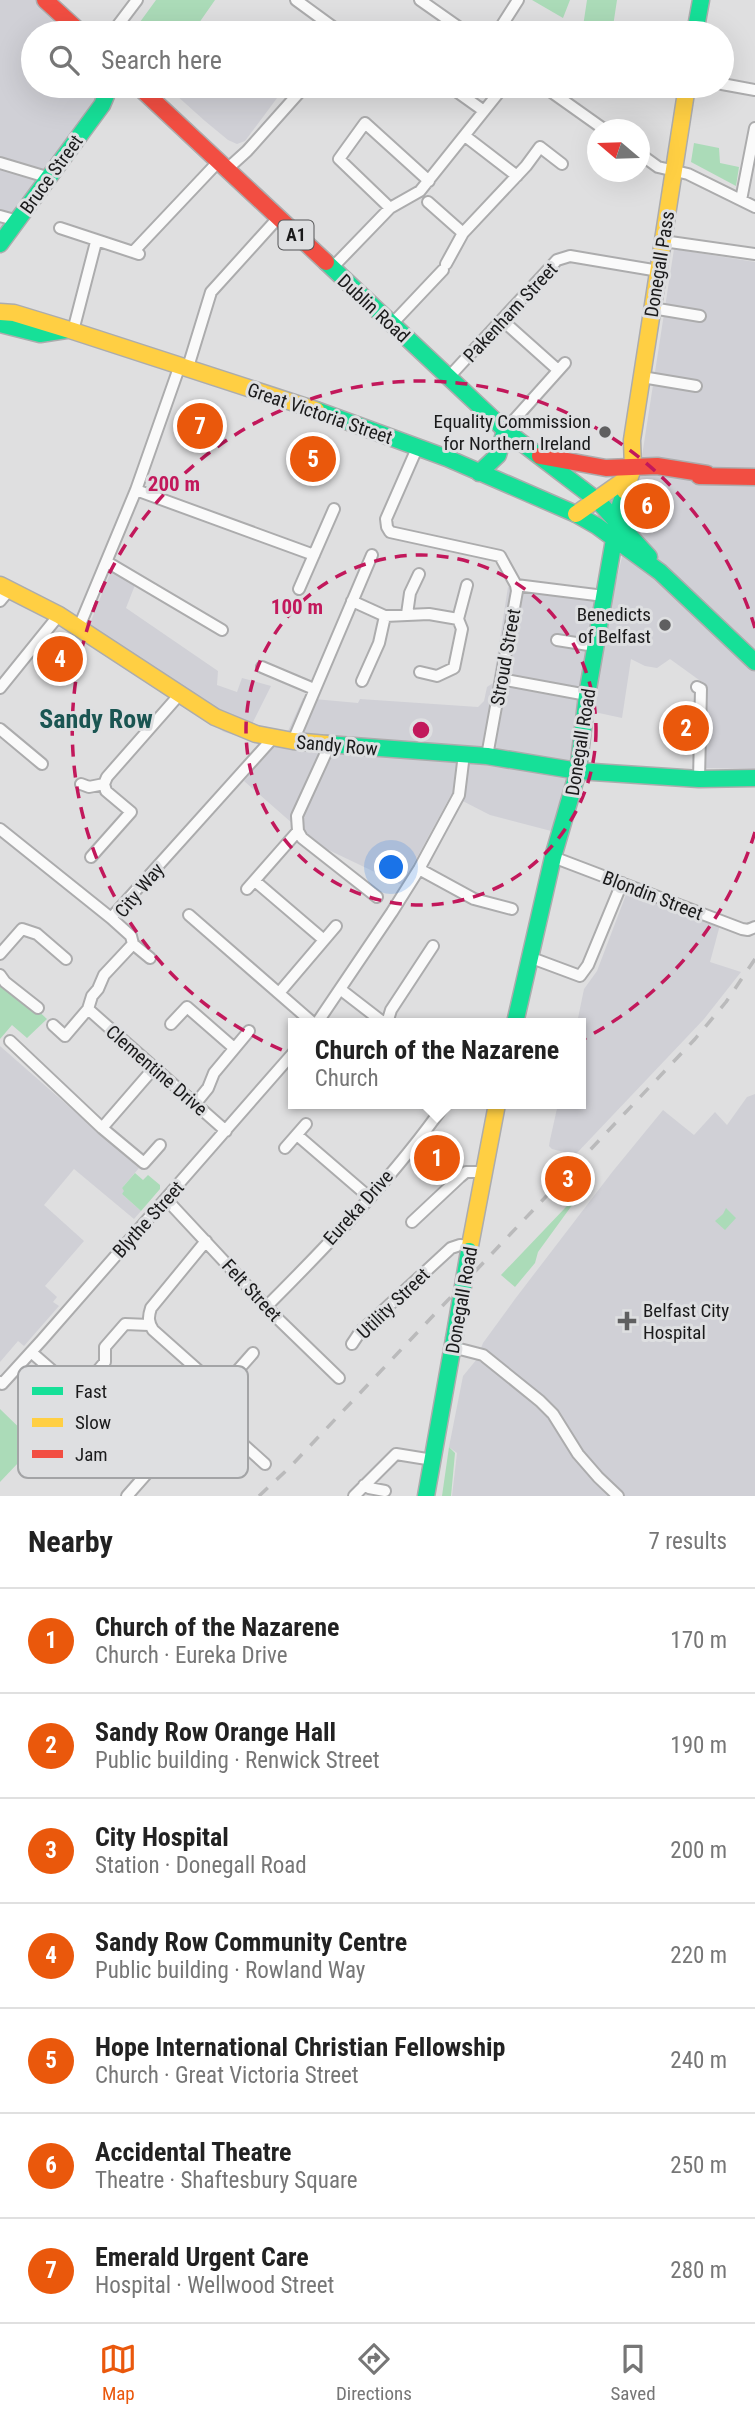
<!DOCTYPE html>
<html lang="en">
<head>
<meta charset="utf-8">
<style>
  :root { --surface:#fff; --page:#f2f2f2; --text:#222; --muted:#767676; --line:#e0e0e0; --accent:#ea580c }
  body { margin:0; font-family:"Roboto Condensed",sans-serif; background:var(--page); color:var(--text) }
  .compass { position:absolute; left:587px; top:119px; width:63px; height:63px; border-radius:50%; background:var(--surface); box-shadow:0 7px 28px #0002; rotate:289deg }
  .you { position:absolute; left:392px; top:868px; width:24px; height:24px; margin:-18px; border:5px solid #fff; border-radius:50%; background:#1a73e8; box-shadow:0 0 0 10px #1a73e833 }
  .badge { display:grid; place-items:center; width:46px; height:46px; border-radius:50%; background:var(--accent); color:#fff; font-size:23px; font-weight:700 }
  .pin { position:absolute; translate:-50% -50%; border:4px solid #fff; box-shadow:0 2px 7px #0006 }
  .popup { position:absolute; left:288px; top:1018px; width:298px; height:91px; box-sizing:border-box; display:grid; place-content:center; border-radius:0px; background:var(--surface); filter:drop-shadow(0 2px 5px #0005); font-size:23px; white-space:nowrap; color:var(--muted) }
  .popup b { font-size:26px; color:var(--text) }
  .popup::after { content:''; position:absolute; left:50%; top:100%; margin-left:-14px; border:14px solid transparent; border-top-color:var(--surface) }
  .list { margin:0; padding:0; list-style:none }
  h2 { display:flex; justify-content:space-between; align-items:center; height:91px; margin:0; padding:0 28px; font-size:30px }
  h2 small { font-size:23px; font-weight:400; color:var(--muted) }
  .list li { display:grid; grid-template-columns:46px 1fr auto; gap:21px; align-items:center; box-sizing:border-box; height:105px; padding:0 28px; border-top:2px solid var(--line) }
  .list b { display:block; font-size:26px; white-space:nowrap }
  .list p { margin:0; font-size:23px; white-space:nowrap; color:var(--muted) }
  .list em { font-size:23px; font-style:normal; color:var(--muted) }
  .icon { flex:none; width:38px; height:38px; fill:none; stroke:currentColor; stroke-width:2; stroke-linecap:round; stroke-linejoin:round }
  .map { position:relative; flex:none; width:755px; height:1496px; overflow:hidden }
  .search { position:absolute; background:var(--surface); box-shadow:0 7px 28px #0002; left:21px; right:21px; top:21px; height:77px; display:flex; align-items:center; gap:18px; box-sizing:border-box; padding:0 24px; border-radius:38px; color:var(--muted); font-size:26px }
  .sheet { height:826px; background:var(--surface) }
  nav { display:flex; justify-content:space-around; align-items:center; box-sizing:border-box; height:98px; border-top:2px solid var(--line); background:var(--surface); font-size:19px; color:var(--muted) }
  nav a { display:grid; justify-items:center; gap:4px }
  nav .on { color:var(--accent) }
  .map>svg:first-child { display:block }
</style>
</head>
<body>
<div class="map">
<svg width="755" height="1496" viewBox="0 0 755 1496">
  <rect width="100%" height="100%" fill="#dfdfe0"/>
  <path fill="#d0d0d6" d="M0 0H45L81 33H33V86H107L0 229Z
    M172 86H291L287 91 283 90 245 141 237 144 228 140 205 121 176 95Z
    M674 249 755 262V769L704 768 706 685 670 659 657 668 645 666 631 659 622 718 585 710 555 832 490 815 451 795 402 885 316 844 244 781 273 746 224 732 83 641 111 571 135 585 126 608 218 671 217 685 237 692 242 678 271 686 252 724 288 731 303 698 358 703 360 699 478 707 484 701 487 687 493 683 508 587 612 598 634 508Z
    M627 892 720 925 710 962 741 972 704 1019 575 1155 552 1149 549 1146 550 1140 558 1104H580V1023H577L584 989 597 971Z
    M0 1046 139 1168 122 1188 125 1191 122 1194 141 1211 134 1219 74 1169 44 1205 84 1241 45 1286 57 1297 53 1302 59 1306 24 1346 18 1341 0 1362Z
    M755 1094V1496H452L457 1453 449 1447 463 1376 477 1359 483 1343 515 1299 613 1171 663 1110 694 1135 715 1112 727 1125 747 1097Z"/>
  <path fill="#abdbb8" d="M156 0H215L192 33H132Z
    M532 0H570L563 18Z
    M587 0H617L612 33H582Z
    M694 143 719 148 720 163 739 167 736 186 691 162Z
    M0 985 28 1008 31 1004 47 1019 27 1038 12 1025 0 1039Z
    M135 1173 143 1180 148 1175 160 1185V1189L141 1211 122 1194 124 1191 122 1188Z
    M586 1186 538 1252 535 1263 515 1287 501 1275Z
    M726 1208 736 1218 725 1230 715 1221 723 1214Z
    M0 1409 36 1444 0 1482Z
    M449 1447 455 1453 451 1496H442Z"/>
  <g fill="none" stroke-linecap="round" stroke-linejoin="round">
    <defs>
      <path id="street" d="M296 0 337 30 345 29 354 33
        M420 0 467 33
        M112 33 137 0
        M497 33 518 0
        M722 84 755 90
        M449 86 484 111
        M543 86 605 130
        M465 136 517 176
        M640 154 658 167 688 174 755 207
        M0 163 50 178
        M226 170 247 151 305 86
        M741 200 755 128
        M428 202 463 233
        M390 208 339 159 365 123 429 181
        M0 216 18 221
        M60 228 139 254
        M663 241 755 254
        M133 252 218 162
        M446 264 463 233 526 166 540 147 562 164
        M332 268 390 208 420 191 504 86
        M652 308 700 316
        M502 320 558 370
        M391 325 443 270
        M73 331 96 242
        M188 367 211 292 278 218
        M642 377 696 386
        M448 378 557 260 570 256 659 271
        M505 430 565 363
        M418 446 386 519 387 527 390 532 500 556 516 585 517 591 487 756
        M136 490 314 555
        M107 562 222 630
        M516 585 604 596
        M299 589 334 509
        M0 601 10 589
        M352 601 385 616 429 614 458 619 462 629 454 668 437 676 420 672
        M407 614 410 593 419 574
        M458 619 467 585
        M79 627 136 490 180 365
        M557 640 595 646
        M262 667 314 689
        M501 679 587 695
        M362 681 379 643 385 616
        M697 687 701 689 699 779
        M0 688 59 615
        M0 729 42 764
        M293 741 372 555
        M330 744 297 816 298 831 302 838 377 897
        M81 784 89 787 104 784
        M104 784 107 777 180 694
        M0 829 111 918 131 936 133 944 150 958
        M91 857 131 812 106 791 104 784
        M553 857 742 929 748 930 755 927
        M419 869 474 899 512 909
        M255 881 324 940
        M247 889 298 831
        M189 915 313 1023
        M111 918 273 738
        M0 954 22 929 37 934 66 959
        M529 957 580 976 588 965 622 883
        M0 975 5 982 38 1008
        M340 989 384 1023
        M279 993 336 926
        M88 1009 226 1131
        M317 1023 392 912 419 869 459 795 464 754
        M387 1023 391 1010 433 946
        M171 1024 187 1007 234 1048
        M53 1025 65 1036 88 1009 92 996 98 989 104 975 133 944
        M10 1041 102 1128
        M154 1068 102 1128 144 1163 160 1145
        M195 1104 208 1088 214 1073 249 1031
        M297 1135 369 1197
        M285 1148 306 1124
        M166 1199 276 1317 339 1378
        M412 1222 460 1177 466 1172H482
        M206 1241 151 1308C148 1317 148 1322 153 1330L198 1370 202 1378 218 1392
        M267 1306C327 1246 396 1174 445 1104
        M352 1344 360 1332 451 1248 460 1245 470 1246
        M452 1347 483 1355 540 1401 553 1414 578 1454 598 1477 618 1496
        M31 1352 156 1461
        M0 1382 2 1384 42 1340 294 1052
        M78 1394 105 1362V1347L125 1324 149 1325
        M203 1408 265 1464
        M364 1485 369 1488 385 1491
        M127 1496 253 1353
        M354 1496 396 1454 433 1460"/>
      <path id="fast" d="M695 33 701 0
        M0 244 102 105 110 86
        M326 262 505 430 598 501 649 557
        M0 324 40 334 66 330
        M316 410 447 458 576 514 597 526 660 572 755 662
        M479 473 498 455 505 430
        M327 744 487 756 578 771 699 779 755 778
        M515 1023 553 857 578 771 587 695 620 505 625 491
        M426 1496 454 1339"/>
      <path id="slow" d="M0 312 14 313 73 331 316 410
        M625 491 633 468 632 440 687 86
        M576 514 630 476
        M0 585 59 615 215 717 256 734 293 741 327 744
        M469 1251 497 1104"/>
      <path id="jam" d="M45 0 81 33
        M138 86 326 262
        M540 456 606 468 657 466 707 474
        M699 476 755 477"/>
    </defs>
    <use href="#street" stroke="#acacad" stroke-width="14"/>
    <use href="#fast" stroke="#acacad" stroke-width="19"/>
    <use href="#slow" stroke="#acacad" stroke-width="19"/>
    <use href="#jam" stroke="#acacad" stroke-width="19"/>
    <use href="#street" stroke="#fafafa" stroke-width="10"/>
    <use href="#fast" stroke="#16e098" stroke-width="16"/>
    <use href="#slow" stroke="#ffcf43" stroke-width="16"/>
    <use href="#jam" stroke="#f24e42" stroke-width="16"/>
    <path stroke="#bababb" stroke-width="3.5" stroke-dasharray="12 12" stroke-linecap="butt" d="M259 1496 290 1467 695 1039 726 1002 755 959"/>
    <defs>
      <path id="fast-bridge" d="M454 1339 469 1251"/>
    </defs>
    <use href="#fast-bridge" stroke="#acacad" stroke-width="19" stroke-linecap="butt"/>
    <use href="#fast-bridge" stroke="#16e098" stroke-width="16"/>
  </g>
  <g fill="none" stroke="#c2185b" stroke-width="3.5" stroke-dasharray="12 9">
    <circle cx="421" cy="730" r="175"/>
    <path d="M755 832A349 349 0 1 1 755 628"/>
  </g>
  <g fill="#5f5f60" stroke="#dedfe1" stroke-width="2.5">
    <circle cx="605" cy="432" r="7"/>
    <circle cx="665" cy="625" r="7"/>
    <path d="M623.5 1310.5h7v7h7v7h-7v7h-7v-7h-7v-7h7z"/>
  </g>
  <g text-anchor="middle" stroke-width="6" stroke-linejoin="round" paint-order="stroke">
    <rect fill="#dedfe1" stroke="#555556" stroke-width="2" x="278.5" y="220.5" width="35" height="29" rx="5"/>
    <g font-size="18" font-weight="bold" fill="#1a1a1b">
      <text x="296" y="241">A1</text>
    </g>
    <g font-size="19" fill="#1a1a1b" stroke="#dedfe1">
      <text transform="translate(51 174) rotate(-54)" y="7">Bruce Street</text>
      <text transform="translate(659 264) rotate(-81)" y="7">Donegall Pass</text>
      <text transform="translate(374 308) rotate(43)" y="7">Dublin Road</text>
      <text transform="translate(510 312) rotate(-47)" y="7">Pakenham Street</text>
      <text transform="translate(320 413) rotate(19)" y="7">Great Victoria Street</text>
      <text transform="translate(505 657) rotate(-80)" y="7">Stroud Street</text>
      <text transform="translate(580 742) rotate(-81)" y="7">Donegall Road</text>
      <text transform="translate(337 745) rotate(5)" y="7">Sandy Row</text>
      <text transform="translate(139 890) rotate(-50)" y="7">City Way</text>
      <text transform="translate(653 895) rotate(21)" y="7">Blondin Street</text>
      <text transform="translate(157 1070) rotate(41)" y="7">Clementine Drive</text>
      <text transform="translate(358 1207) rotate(-48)" y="7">Eureka Drive</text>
      <text transform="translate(148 1219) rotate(-48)" y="7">Blythe Street</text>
      <text transform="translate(252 1290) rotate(47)" y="7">Felt Street</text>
      <text transform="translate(461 1300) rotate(-80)" y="7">Donegall Road</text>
      <text transform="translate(393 1303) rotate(-44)" y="7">Utility Street</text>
    </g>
    <g font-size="19" fill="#1a1a1b" stroke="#dedfe1" text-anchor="end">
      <text x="591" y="428">Equality Commission<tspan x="591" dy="22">for Northern Ireland</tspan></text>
      <text x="651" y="621">Benedicts<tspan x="651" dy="22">of Belfast</tspan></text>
      <text x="643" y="1317" text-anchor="start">Belfast City<tspan x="643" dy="22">Hospital</tspan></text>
    </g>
    <g font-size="26" font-weight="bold" fill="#1a5552" stroke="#dedfe1">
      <text x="96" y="728">Sandy Row</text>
    </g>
  </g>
  <rect x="18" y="1366" width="230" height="112" rx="10" fill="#dedfe1" stroke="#a3a4a6" stroke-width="2"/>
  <rect x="32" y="1387" width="31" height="8" fill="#16e098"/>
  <rect x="32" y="1418" width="31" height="9" fill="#ffcf43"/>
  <rect x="32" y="1450" width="31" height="8" fill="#f24e42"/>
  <g font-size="19" fill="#1a1a1b">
    <text x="75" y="1398">Fast</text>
    <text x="75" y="1429">Slow</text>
    <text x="75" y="1461">Jam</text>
  </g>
  <circle cx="421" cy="730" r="10" fill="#c2185b" stroke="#dedfe1" stroke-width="3.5"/>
  <g font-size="21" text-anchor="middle" font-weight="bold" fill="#c2185b" stroke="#dedfe1" stroke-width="6" stroke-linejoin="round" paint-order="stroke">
    <text x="174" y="491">200 m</text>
    <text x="297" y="614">100 m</text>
  </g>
</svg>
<svg class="compass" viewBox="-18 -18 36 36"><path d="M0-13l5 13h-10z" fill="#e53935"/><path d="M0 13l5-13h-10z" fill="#767676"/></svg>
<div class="you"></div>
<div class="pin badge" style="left:437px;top:1158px">1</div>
<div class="popup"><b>Church of the Nazarene</b>Church</div>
<div class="pin badge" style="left:686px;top:728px">2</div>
<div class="pin badge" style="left:568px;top:1179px">3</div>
<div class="pin badge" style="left:60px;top:659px">4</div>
<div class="pin badge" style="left:313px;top:459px">5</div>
<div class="pin badge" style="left:647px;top:506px">6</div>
<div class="pin badge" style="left:200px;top:426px">7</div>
<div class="search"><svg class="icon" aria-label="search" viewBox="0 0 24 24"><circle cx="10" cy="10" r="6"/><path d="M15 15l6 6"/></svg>Search here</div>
</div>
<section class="sheet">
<h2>Nearby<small>7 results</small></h2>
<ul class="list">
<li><span class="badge">1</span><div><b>Church of the Nazarene</b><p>Church · Eureka Drive</p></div><em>170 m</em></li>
<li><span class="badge">2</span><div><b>Sandy Row Orange Hall</b><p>Public building · Renwick Street</p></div><em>190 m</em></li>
<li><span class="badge">3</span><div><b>City Hospital</b><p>Station · Donegall Road</p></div><em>200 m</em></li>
<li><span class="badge">4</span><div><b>Sandy Row Community Centre</b><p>Public building · Rowland Way</p></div><em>220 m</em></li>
<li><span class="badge">5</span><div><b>Hope International Christian Fellowship</b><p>Church · Great Victoria Street</p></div><em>240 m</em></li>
<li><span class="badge">6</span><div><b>Accidental Theatre</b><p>Theatre · Shaftesbury Square</p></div><em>250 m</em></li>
<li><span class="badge">7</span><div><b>Emerald Urgent Care</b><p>Hospital · Wellwood Street</p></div><em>280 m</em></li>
</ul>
</section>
<nav>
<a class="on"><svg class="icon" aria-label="map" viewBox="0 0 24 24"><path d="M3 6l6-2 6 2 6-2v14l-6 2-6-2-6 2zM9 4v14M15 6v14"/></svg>Map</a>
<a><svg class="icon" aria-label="directions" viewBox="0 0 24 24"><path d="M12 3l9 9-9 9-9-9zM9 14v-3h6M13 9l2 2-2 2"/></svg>Directions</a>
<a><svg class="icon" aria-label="saved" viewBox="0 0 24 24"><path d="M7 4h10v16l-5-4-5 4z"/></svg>Saved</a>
</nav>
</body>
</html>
